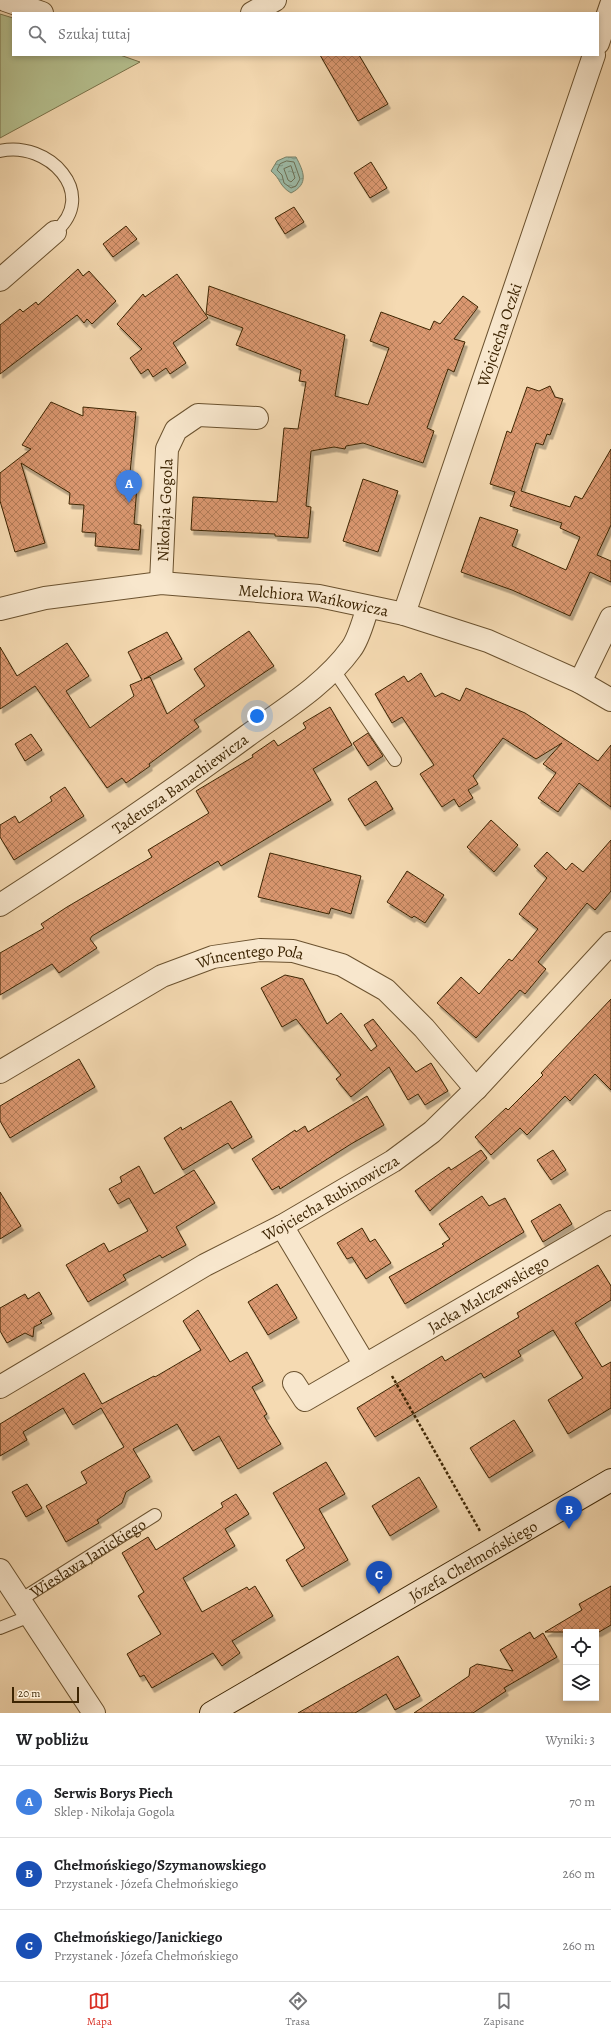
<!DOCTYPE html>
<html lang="pl">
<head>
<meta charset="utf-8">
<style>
  :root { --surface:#fff; --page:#f6f6f6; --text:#202124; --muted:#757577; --line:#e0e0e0; --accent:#d93025 }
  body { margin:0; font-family:Alegreya,serif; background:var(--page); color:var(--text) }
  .controls { position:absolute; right:12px; bottom:12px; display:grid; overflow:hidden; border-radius:0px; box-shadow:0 2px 6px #0003 }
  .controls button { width:36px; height:36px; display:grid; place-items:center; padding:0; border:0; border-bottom:1px solid var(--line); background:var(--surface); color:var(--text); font:20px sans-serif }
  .scale { position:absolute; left:12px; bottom:10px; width:67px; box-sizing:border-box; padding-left:4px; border:2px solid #3d2503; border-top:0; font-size:11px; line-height:14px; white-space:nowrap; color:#3d2503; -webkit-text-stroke:3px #f8e7cd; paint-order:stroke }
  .you { position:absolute; left:257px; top:716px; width:14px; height:14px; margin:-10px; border:3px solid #fff; border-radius:50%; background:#1a73e8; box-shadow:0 0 0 6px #1a73e833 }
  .badge { display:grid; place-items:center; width:26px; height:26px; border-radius:50%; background:var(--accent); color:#fff; font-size:13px; font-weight:700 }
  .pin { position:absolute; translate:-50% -33px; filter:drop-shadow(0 1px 2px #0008) }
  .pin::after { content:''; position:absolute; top:21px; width:14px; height:12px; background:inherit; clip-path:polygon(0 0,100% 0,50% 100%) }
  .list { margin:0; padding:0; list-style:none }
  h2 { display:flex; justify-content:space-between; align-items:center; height:52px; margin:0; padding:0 16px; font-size:17px }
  h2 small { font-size:13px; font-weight:400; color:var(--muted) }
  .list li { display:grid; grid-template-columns:26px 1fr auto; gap:12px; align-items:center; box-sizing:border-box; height:72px; padding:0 16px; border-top:1px solid var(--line) }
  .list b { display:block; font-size:15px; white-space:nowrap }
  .list p { margin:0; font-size:13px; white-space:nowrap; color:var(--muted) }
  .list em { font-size:13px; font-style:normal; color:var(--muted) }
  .icon { flex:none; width:22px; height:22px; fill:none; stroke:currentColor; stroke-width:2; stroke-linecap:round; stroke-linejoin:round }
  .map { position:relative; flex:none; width:611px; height:1713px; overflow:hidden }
  .search { position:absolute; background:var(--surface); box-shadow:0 2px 6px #0003; left:12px; right:12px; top:12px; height:44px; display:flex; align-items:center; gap:10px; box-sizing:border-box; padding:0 14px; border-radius:0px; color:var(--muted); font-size:15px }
  .sheet { height:268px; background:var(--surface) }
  nav { display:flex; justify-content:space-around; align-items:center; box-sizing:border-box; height:56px; border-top:1px solid var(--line); background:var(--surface); font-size:11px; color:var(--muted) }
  nav a { display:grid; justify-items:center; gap:2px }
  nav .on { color:var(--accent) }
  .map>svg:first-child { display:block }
</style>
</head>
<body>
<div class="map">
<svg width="611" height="1713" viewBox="0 0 611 1713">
  <defs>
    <pattern id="water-ripples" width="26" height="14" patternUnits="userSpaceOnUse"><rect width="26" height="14" fill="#9dbba7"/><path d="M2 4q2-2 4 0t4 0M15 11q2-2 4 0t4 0" fill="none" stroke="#819886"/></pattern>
    <pattern id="building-cross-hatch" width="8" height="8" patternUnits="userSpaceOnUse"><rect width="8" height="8" fill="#da976f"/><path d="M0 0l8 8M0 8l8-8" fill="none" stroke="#b27b59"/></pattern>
    <filter id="shadow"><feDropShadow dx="2.5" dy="4.5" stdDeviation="0" flood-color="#0004"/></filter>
  </defs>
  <rect width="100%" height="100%" fill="#f5dab2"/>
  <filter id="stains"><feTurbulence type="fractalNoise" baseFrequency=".005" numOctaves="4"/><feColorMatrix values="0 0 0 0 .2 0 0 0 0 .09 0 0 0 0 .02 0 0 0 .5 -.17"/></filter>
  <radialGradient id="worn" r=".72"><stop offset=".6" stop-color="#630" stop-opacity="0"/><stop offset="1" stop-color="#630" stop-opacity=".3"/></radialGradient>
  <path fill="#b6c190" stroke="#7a734a" d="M0 14 13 18V55H120L140 62 0 138Z"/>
  <path fill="url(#water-ripples)" stroke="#777f65" d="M286 157H296C304 172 309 184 291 193 279 186 281 179 271 171L277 161Z"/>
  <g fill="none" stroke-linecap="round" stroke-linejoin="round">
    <path stroke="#6d7055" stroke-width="1" d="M287 161 294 162 300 179 296 186 291 188 284 183 282 175 277 170 280 164Z
      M291 166 295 178 291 182 288 180 284 169Z"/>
  </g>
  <path fill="url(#building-cross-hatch)" stroke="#3d2503" filter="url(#shadow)" d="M320 55H359L388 104 358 121Z
    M371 162 387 188 370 198 354 173Z
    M294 207 304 222 285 234 275 218Z
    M126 226 137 239 113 257 103 244Z
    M78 269 83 276 89 271 116 301 92 324 87 319 84 323 77 315 0 374V325L20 309 23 312 36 302 38 305Z
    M177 274 208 318 173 343 186 363 170 374 166 368 153 377 148 369 141 374 130 358 142 349 117 324 143 294 145 297Z
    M209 286 345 335 335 396 368 405 389 348 370 341 381 312 430 330 434 321 440 324 463 296 478 307 454 339 465 342 454 372 448 369 427 428 434 431 423 463 363 443 346 446 345 449 334 447 311 451 306 506 311 507 308 538 275 536V534L191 530 193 497 277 502 284 428 298 429 306 382 299 381 301 370 236 345 243 328 206 314Z
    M550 386 555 397 563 399 550 435 547 434 543 445 536 443 521 491 570 507 575 496 582 499 611 449V525L597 555 611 561V582L590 572 570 616 512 590 461 572 480 517 518 530 512 546 566 570 580 537 560 528 562 523 510 506 515 492 490 484 507 431 511 433 527 387 539 391Z
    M51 402 83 416V407L136 412 130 473 138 474 134 524 141 525 139 550 95 546 96 533 82 532 84 505 69 504 70 493 21 463 45 543 15 552 0 501V473L31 449 22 445Z
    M363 479 398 491 378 552 343 541Z
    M249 631 274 666 194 720 199 727 149 764 150 766 126 783 122 778 107 788 35 686 0 709V647L17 676 67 643 89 676 66 691 90 728 134 696 130 685 142 680 128 652 167 632 182 659 144 679 150 677 167 714 205 686 194 669Z
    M421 673 435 697 442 693 460 701 466 688 525 713 598 761 611 745V807L579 783 558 812 538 798 556 773 543 764 562 743 536 759 503 738 473 776 478 784 468 790 473 798 459 807 454 799 442 807 420 774 434 765 402 717 392 723 375 694 404 676 408 682Z
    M330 707 352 745 313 769 331 800 221 866 218 861 92 936 90 939 97 948 59 973 52 964 0 995V953L44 928 41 924 67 907 152 857 148 850 209 813 196 791 253 757 252 755 274 740 278 746 306 728 303 723Z
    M368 733 383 756 368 766 353 743Z
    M31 734 42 750 25 761 15 744Z
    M376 781 393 809 365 826 348 799Z
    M65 787 84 816 14 860 0 837V825L15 816 19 823 52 801 50 797Z
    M491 820 518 845 494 872 467 847Z
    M611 840V891L595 910 587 903 538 962 546 969 525 994 520 990 476 1038 437 1003 461 977 479 994 509 959 512 961 538 929 519 914 547 878 534 866 547 852 566 870 572 863 583 872Z
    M270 853 361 876 351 914 331 908 329 914 258 897Z
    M407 871 444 895 425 923 414 916 412 918 387 902Z
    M285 975 303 979 327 1024 341 1013 371 1051 377 1046 364 1025 373 1019 416 1072 431 1063 448 1091 425 1105 418 1094 408 1100 389 1067 351 1097 336 1079 341 1075 296 1019 282 1027 261 988Z
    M611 999V1090L595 1074 570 1101 565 1096 527 1135 520 1128 491 1155 475 1137 506 1108 508 1110 543 1075 541 1073Z
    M79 1059 95 1087 10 1138 0 1121V1106Z
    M367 1096 384 1125 351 1144 280 1189 279 1186 272 1190 252 1159 295 1130 296 1132 305 1126 308 1132Z
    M231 1101 252 1137 232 1149 228 1143 183 1170 164 1138 181 1127 182 1130Z
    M481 1150 487 1158 430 1211 415 1191 449 1167 451 1170Z
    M553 1150 566 1170 551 1180 537 1160Z
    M139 1166 154 1194 194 1170 215 1203 176 1227 186 1245 162 1258 160 1255 123 1275 126 1280 88 1302 66 1265 104 1243 109 1252 148 1231 129 1198 118 1204 109 1189 122 1182 120 1177Z
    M0 1192 21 1226 0 1239Z
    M482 1196 489 1206 505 1198 524 1232 405 1304 389 1277 444 1246 442 1244 450 1239 439 1224Z
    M560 1204 572 1224 543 1242 531 1221Z
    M362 1228 370 1242 375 1239 391 1263 366 1279 352 1257 347 1259 337 1243Z
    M598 1265 611 1286V1300L575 1323 602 1367 611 1362V1408L568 1434 548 1400 583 1378 553 1330 518 1351 521 1356 484 1378 481 1373 375 1437 357 1408 442 1356 445 1361 519 1317 517 1313Z
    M277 1284 297 1318 268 1335 248 1302Z
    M39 1292 52 1314 40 1321 42 1323 34 1327 33 1337 25 1333 7 1343 0 1331V1308L25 1294 28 1299Z
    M198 1310 230 1362 247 1352 263 1381 252 1387 267 1414 264 1416 281 1444 238 1469 219 1436 193 1451 177 1424 133 1449 150 1477 126 1492 122 1503 97 1520 99 1523 66 1542 46 1506 87 1483 81 1472 124 1447 101 1408 73 1425 63 1408 23 1432 27 1440 0 1456V1424L84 1373 102 1404 154 1376 155 1377 201 1350 183 1321Z
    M514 1420 533 1451 489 1478 470 1448Z
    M326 1462 345 1494 319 1509 348 1560 302 1587 286 1560 305 1548 273 1493Z
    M419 1477 437 1507 390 1536 372 1506Z
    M27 1484 42 1508 26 1517 12 1492Z
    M236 1494 249 1514 225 1529 235 1546 183 1578 202 1612 247 1587 249 1590 255 1586 273 1616 232 1641 240 1653 222 1666 213 1653 152 1688 144 1675 140 1677 127 1654 161 1634 138 1596 144 1592 122 1553 148 1537 156 1550 223 1507 221 1503Z
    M611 1586V1625L599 1632H545L582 1610 579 1604Z
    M530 1632 534 1639 543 1633 557 1657 504 1688 506 1691 473 1713H414L469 1676 470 1668 477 1664 513 1671 500 1650Z
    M398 1656 420 1696 395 1710 386 1694 355 1713H298Z"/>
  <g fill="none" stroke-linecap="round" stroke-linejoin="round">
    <defs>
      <g id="lane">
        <path d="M0 151C48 140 100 194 55 232"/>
        <path d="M333 669 395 760"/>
        <path id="s1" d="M20 1600 155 1515"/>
        <path d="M0 1628 30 1616"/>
      </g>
      <g id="street">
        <path d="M5 0 42 13"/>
        <path d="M252 13 275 0"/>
        <path d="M598 43 611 5"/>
        <path d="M0 280 55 232"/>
        <path id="s2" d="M161 583 167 449 176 430 198 415 257 418"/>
        <path id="s3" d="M0 609 45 598 161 583 319 596 404 614 488 641 580 682 611 700"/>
        <path id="s4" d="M404 614 594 55"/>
        <path d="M580 682 611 618"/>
        <path id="s5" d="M0 905C84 851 167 795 247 736 283 710 325 685 351 649 359 639 364 618 368 607"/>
        <path id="s6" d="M0 1072 162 976 213 957 260 950 293 951 342 965 386 990 424 1028 476 1089"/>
        <path d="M282 1226 365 1365"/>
        <path id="s7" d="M294 1383 305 1400 611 1222"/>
        <path id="s8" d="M0 1387 205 1265 282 1226 393 1161 432 1132 476 1089 611 943"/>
        <path d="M0 1570 94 1713"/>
      </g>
      <g id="secondary">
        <path id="s9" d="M211 1713 611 1480"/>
      </g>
    </defs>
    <use href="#lane" stroke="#6b522f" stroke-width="14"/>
    <use href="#street" stroke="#6b522f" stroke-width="24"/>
    <use href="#secondary" stroke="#3d2503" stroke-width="24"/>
    <path stroke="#3d2503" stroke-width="2.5" stroke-dasharray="3 2" stroke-linecap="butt" d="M392 1376 480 1531"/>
    <use href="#lane" stroke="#f8e7cd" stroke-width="12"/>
    <use href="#street" stroke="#f8e7cd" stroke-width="22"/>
    <use href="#secondary" stroke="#f8e7cd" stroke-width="22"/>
  </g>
  <g text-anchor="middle" stroke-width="3" stroke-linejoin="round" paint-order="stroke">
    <g font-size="16" fill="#3d2503" stroke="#f8e7cd">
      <text dy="6" stroke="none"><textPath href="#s4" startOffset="295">Wojciecha Oczki</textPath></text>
      <text dy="6" stroke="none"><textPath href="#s2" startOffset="73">Nikołaja Gogola</textPath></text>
      <text dy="6" stroke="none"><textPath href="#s3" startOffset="317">Melchiora Wańkowicza</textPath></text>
      <text dy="6" stroke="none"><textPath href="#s5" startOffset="217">Tadeusza Banachiewicza</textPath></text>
      <text dy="6" stroke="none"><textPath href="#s6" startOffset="280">Wincentego Pola</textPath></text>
      <text dy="6" stroke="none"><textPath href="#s8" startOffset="381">Wojciecha Rubinowicza</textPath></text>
      <text dy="6" stroke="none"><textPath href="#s7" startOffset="232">Jacka Malczewskiego</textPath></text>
      <text dy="6" stroke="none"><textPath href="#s1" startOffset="80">Wiesława Janickiego</textPath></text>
      <text dy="6" stroke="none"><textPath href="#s9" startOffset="303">Józefa Chełmońskiego</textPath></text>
    </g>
  </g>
  <rect width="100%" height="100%" filter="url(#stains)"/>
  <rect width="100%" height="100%" fill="url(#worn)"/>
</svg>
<div class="controls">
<button><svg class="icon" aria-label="locate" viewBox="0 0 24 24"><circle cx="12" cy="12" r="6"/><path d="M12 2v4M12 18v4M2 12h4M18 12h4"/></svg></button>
<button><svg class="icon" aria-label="layers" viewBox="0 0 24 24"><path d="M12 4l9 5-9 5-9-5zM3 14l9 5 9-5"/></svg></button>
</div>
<div class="scale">20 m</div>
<div class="you"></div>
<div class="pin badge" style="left:129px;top:503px;background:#3f7fe0">A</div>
<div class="pin badge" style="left:569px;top:1529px;background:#1a4fb4">B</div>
<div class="pin badge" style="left:379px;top:1594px;background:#1a4fb4">C</div>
<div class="search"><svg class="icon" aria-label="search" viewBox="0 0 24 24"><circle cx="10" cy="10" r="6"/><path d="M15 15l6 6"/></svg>Szukaj tutaj</div>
</div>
<section class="sheet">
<h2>W pobliżu<small>Wyniki: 3</small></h2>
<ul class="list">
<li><span class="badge" style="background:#3f7fe0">A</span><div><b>Serwis Borys Piech</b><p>Sklep · Nikołaja Gogola</p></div><em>70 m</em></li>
<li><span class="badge" style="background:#1a4fb4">B</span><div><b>Chełmońskiego/Szymanowskiego</b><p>Przystanek · Józefa Chełmońskiego</p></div><em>260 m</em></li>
<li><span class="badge" style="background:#1a4fb4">C</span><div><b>Chełmońskiego/Janickiego</b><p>Przystanek · Józefa Chełmońskiego</p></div><em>260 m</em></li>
</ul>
</section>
<nav>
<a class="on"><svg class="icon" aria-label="map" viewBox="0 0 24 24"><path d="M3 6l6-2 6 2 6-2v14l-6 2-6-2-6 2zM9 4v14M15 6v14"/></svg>Mapa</a>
<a><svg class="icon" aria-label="directions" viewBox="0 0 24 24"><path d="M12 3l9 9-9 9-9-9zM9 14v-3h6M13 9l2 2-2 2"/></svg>Trasa</a>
<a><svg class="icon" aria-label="saved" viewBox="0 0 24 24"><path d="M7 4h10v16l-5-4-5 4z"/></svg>Zapisane</a>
</nav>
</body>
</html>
